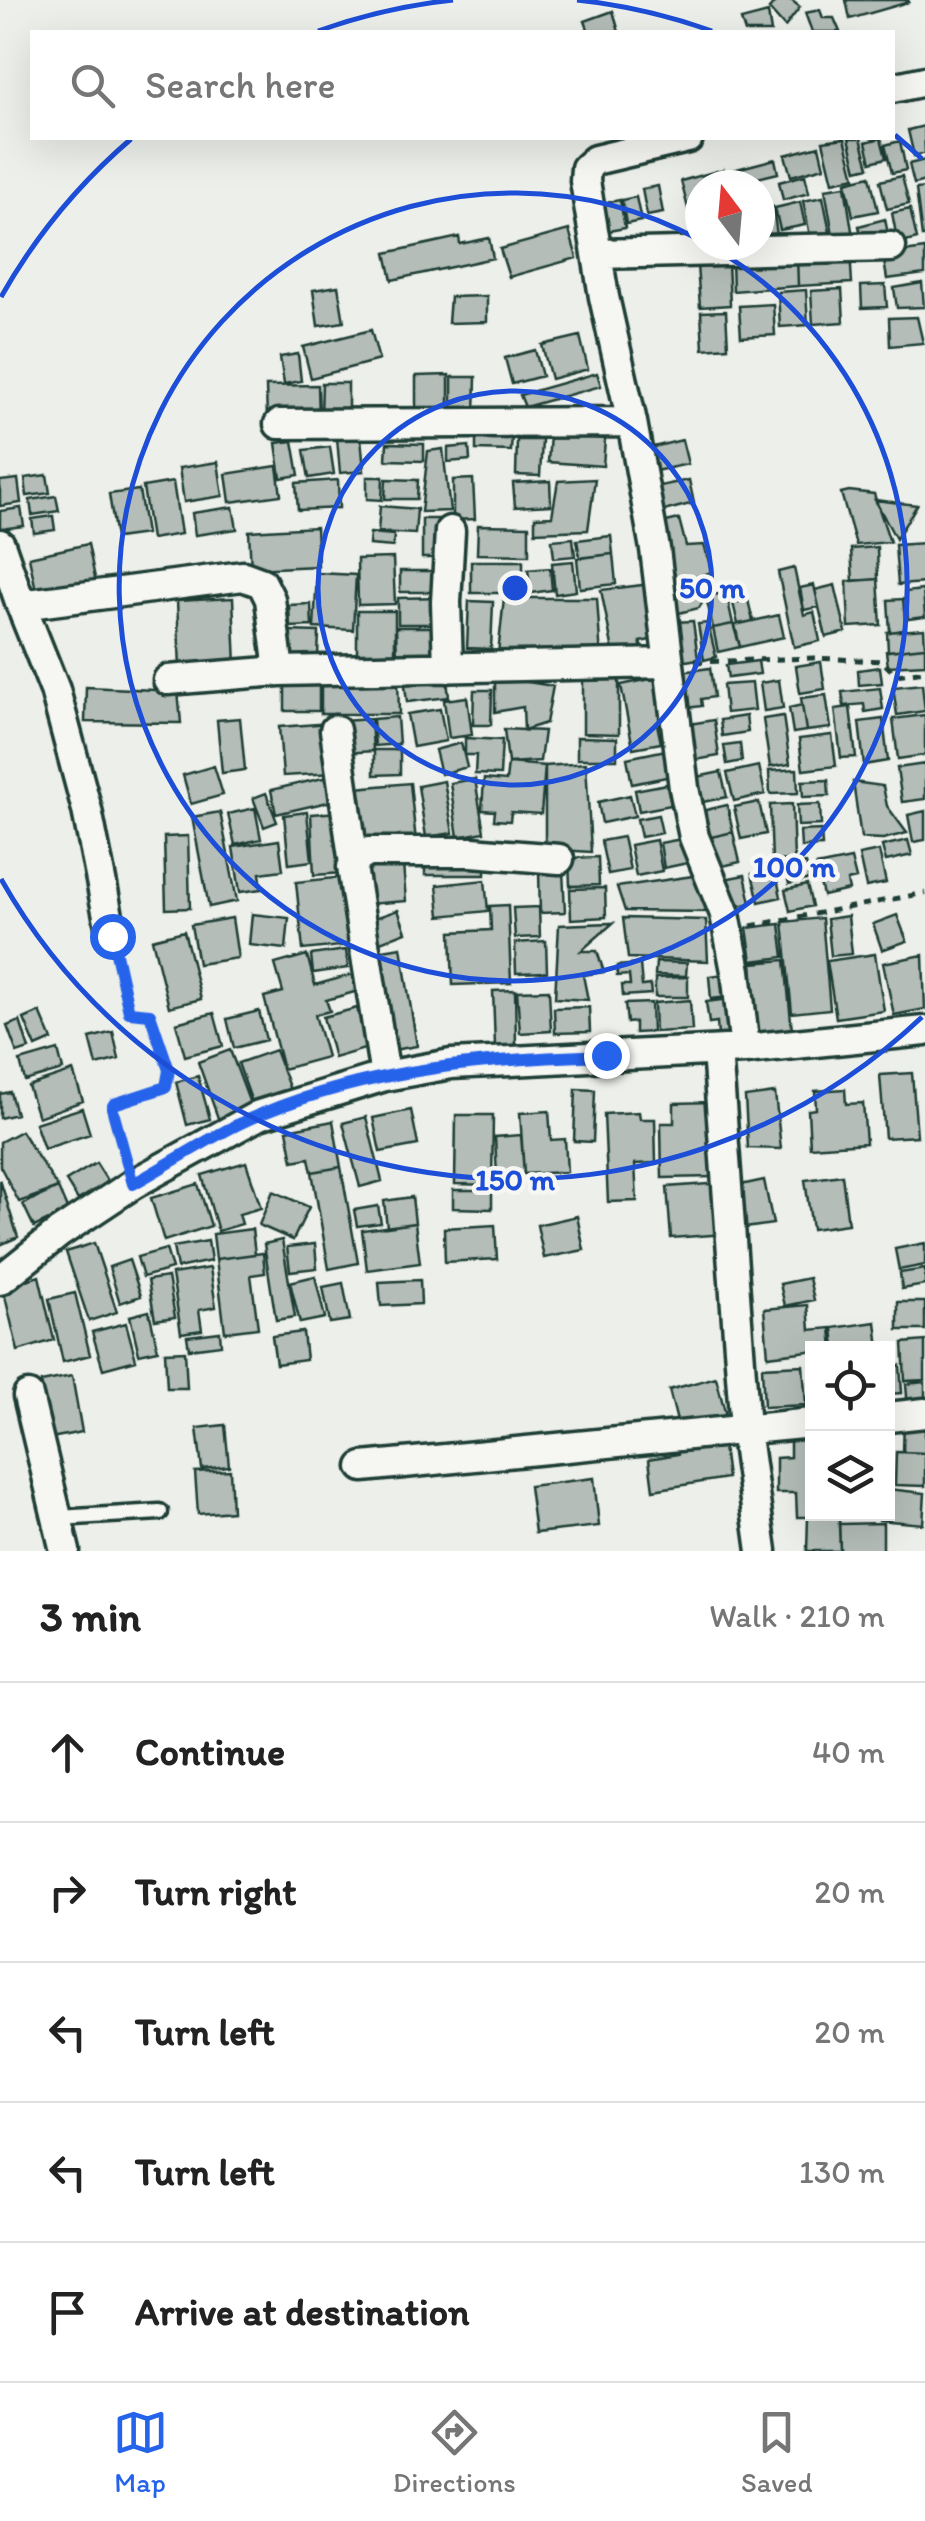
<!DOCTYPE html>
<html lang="en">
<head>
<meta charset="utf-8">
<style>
  :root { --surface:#fff; --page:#f2f2f2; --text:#222; --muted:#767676; --line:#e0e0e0; --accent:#2563eb }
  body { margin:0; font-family:Itim,sans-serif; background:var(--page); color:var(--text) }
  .controls { position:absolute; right:30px; bottom:30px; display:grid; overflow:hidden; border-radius:0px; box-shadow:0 10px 40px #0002 }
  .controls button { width:90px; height:90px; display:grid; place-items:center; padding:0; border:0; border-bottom:2px solid var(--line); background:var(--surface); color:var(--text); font:50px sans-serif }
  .compass { position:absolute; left:685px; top:170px; width:90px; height:90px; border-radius:50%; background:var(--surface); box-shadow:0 10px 40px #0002; rotate:344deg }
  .stop { position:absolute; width:30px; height:30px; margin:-22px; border:8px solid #2563eb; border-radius:50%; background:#fff }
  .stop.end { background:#2563eb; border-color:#fff; box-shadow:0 2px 10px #0008 }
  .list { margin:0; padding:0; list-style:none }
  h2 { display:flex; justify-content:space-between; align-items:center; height:130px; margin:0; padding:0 40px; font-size:42px }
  h2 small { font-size:32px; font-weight:400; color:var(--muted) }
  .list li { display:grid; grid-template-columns:65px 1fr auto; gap:30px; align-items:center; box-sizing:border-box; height:140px; padding:0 40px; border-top:2px solid var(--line) }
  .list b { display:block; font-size:38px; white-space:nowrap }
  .list em { font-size:32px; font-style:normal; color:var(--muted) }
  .icon { flex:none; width:55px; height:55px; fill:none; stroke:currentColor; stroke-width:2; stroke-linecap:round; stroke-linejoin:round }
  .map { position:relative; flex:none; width:925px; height:1551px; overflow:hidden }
  .search { position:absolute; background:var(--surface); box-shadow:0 10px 40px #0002; left:30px; right:30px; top:30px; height:110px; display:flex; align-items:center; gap:25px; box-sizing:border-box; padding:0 35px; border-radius:0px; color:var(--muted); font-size:38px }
  .sheet { height:830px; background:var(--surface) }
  nav { display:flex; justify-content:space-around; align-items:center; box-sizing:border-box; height:140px; border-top:2px solid var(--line); background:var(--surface); font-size:28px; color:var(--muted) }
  nav a { display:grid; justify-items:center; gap:5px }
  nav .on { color:var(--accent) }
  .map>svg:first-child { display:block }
</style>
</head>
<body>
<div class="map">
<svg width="925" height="1551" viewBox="0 0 925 1551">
  <rect width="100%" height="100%" fill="#edefea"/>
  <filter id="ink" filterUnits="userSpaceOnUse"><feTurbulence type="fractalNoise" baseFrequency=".01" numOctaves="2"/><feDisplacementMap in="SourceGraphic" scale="20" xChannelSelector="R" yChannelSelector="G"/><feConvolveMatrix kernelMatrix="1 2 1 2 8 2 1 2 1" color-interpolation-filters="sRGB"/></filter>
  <g filter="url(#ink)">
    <path fill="#b4bdb8" stroke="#1f3d34" stroke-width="2.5" d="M777 0H791L800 7 785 27 769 9Z
      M846 0H908L909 2 850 19Z
      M820 10 823 18H834L840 32H812L805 13Z
      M613 11 619 32H589L585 21Z
      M768 13 771 32H745L741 20Z
      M924 126 925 153 914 156 908 130Z
      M845 138 855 177 833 182 823 141Z
      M849 138H861L869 167 857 170Z
      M881 138 886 158 871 162 866 142Z
      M900 141 906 170 892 173 885 145Z
      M819 146 824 167 791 176 785 155Z
      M775 159 778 173 737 183 733 170Z
      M925 160V181L914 184 909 164Z
      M724 169 728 185H700V226L693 228 681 181Z
      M805 175 809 193 783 200 779 182Z
      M870 176 878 211 853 216 846 182Z
      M902 176 909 204 887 209 880 181Z
      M658 186 663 213 647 216 642 189Z
      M845 186 853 237 834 240 825 189Z
      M925 188V237H922L916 189Z
      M636 197 641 221 626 224 622 200Z
      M823 197 832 242 812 246 803 201Z
      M620 200 625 228 598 233 592 205Z
      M800 202 805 225 780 230 775 208Z
      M773 207 778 243 760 245V209Z
      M910 209 917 239 898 244 892 213Z
      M885 219 889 239 863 244 859 226Z
      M569 230 577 258 509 277 500 249Z
      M459 237 460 244 489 238 493 258 392 280 386 253Z
      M925 249V274L887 279 883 255Z
      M850 252 852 283 798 286 797 255Z
      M797 255 798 286 733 291 732 260Z
      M728 263 730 305 700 307 697 265Z
      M922 283 924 307 897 308 894 288Z
      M885 285 887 307 862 308 861 286Z
      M338 286 344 322 318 326 313 290Z
      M842 289 844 322 813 324 811 291Z
      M806 290 808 325 780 327 778 292Z
      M487 296V322L448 323 450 297Z
      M773 304 775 335 741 337 739 306Z
      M726 311 728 347 703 349 701 312Z
      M917 317 923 343 890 346 889 318Z
      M371 330 379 360 311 378 303 347Z
      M580 336 588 369 551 379 542 345Z
      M535 350 542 376 512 384 505 358Z
      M298 354 301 381 284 384 280 357Z
      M597 373 601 386 525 407 520 395Z
      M449 375V420H416V376Z
      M452 377H476L475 416 452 415Z
      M322 383H348V417H321Z
      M318 385 319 419 267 420 266 386Z
      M476 434 512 435 511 451 476 450Z
      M550 435 605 439 603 466 548 462Z
      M361 437 364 471 340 473 337 438Z
      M517 440H542L540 476 516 475Z
      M682 440 688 464 646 473 641 450Z
      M293 441 299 475 281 478 276 443Z
      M387 443 424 444V461L386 460Z
      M469 446 470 460 448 462V448Z
      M330 447 334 474 309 478 304 450Z
      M443 449 450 511 421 512 428 451Z
      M218 462 223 496 184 502 179 468Z
      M277 466 281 495 230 502 226 474Z
      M47 475 50 493 27 496 25 478Z
      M367 477H383L382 500 367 499Z
      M18 479 21 503 0 506V481Z
      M386 479 418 480 417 499H385Z
      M473 479 475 519 453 520V480Z
      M595 479 588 530 535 532V517L552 516 558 481Z
      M338 480 339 508 298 510 296 483Z
      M689 480 694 503 656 513 650 488Z
      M550 481 551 505 515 507 513 483Z
      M173 482 181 534 151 539 143 487Z
      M139 490 146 534 116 538 109 494Z
      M849 491 874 494 890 542 856 545 841 493Z
      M56 496 59 511 32 515 30 500Z
      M875 500 917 505 896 539Z
      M380 506 417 509 415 534 378 532Z
      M233 507 237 529 195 535 192 513Z
      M21 508 24 526 0 529V511Z
      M53 516 55 530 34 533 32 519Z
      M422 519H443L444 558H422Z
      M679 519 686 546 704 545 712 572 681 581 701 590 704 600 699 608 671 615 662 586 675 575 662 523Z
      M478 525 529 526V555L477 554Z
      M316 527 318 566 251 569 249 531Z
      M370 533 394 535 393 547 369 545Z
      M611 536 613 554 580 558 577 540Z
      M573 538 575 556 554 558 552 540Z
      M925 543V583L898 585 895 545Z
      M88 544 96 583 37 595 29 557Z
      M877 547 878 579 853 581 851 549Z
      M613 554 616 584 580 588 577 558Z
      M393 558 395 604 358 605 357 559Z
      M471 561H523V593H471Z
      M573 561 576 591 555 594 552 563Z
      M550 568 552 590 531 593 528 570Z
      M794 568 804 615 814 612 820 641 794 647 778 572Z
      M400 571H443V592H400Z
      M317 573 356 575 353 630 314 628Z
      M878 579 881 625 849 627 847 581Z
      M651 584 661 638 640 642 645 657 614 656 601 590Z
      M814 585 819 607 804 610 800 588Z
      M835 585 846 632 826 637 815 590Z
      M923 590 925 617 908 619 905 592Z
      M726 592 733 624 713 628 706 597Z
      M441 597V624H398V598Z
      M233 598 236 665 180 668 177 601Z
      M504 598H597L601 658 498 654Z
      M903 599 906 630 890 632 888 600Z
      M748 600 753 621 738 624 733 603Z
      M469 601 493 602 491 649 467 648Z
      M311 604 312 626 290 627 289 605Z
      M357 611H395V660H357Z
      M779 615 784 637 740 647 735 625Z
      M693 621 698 659 680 662 673 622Z
      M708 623 716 657 704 660 698 624Z
      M733 624 740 647 718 652 713 628Z
      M396 627H444V658L397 659Z
      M924 629 925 647 888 651 887 632Z
      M287 631 319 632 318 656 286 655Z
      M925 647V664L888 666 886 651Z
      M758 661 760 674 728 678 726 665Z
      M821 662 825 689 800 693 796 666Z
      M880 667 882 683 859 685 858 670Z
      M710 668 714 697 701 699 702 706 679 709 674 673Z
      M446 672 449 697 407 702 404 677Z
      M495 677 553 686 546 723 524 730 523 707 495 712Z
      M661 677 670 721 657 724 661 743 633 748 621 685Z
      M398 679 399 714H321V680Z
      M583 680H619V734L583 733Z
      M779 680 783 708 764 711 760 683Z
      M285 683H319V711H285Z
      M752 683 755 710 726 713 723 685Z
      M922 684 925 711 897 715 893 687Z
      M86 687 178 691 181 723 85 722Z
      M880 688 883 709 865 712 864 704 844 706 842 692Z
      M474 690H492L491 725H473Z
      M826 695 831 728 806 731 801 698Z
      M467 697 472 735 449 738 444 700Z
      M802 705 806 731 793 733 789 708Z
      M850 707 856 757 841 758 835 709Z
      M440 709 446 741 413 747 407 714Z
      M925 715V755L898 759 893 719Z
      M746 716 748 732 722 736 720 720Z
      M783 716 790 764 770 767 763 719Z
      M397 717 399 744 375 746 373 719Z
      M240 718 245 770 222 773 217 720Z
      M371 719 373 751 345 753 342 721Z
      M883 719 888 761 864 765 859 722Z
      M714 720 719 756 689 761 683 725Z
      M330 723 334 773 283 776 279 727Z
      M504 729 544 731 540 761 508 763Z
      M832 735 836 766 803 770 799 739Z
      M577 737 617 738V759H577Z
      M465 738 502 740 500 775 475 774 476 755H465Z
      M461 743 467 767 441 774 435 750Z
      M740 744 742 761 727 764 724 746Z
      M374 750H400V774L374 775Z
      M666 750 671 776 632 784 627 758Z
      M508 763 545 766 541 814 511 812 510 821 494 820 495 811 482 810 484 779 506 781Z
      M586 763 591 852 545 849V766Z
      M925 764V799L902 802 897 768Z
      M214 766 223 795 191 804 183 775Z
      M759 766 765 794 734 801 727 773Z
      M797 769 798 793 770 794 769 771Z
      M721 772 727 797 698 803 692 778Z
      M336 775 341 799 276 814 271 790Z
      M475 779 484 832 458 837 450 783Z
      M828 780 829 796 803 797 802 781Z
      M444 781 453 833 426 837 418 786Z
      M853 782 883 786 887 806 907 833 883 839 861 838Z
      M410 783 416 842 362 848 356 788Z
      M667 784 671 805 639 811 635 790Z
      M266 793 277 822 264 827 253 798Z
      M630 795 635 816 602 823 598 802Z
      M759 802 766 834 741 839 734 807Z
      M792 804 794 860 772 861 770 805Z
      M820 804 821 825 798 826 797 805Z
      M727 805 733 832 707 838 702 811Z
      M255 808 261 839 235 845 228 814Z
      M925 811V840L913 842 908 815Z
      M220 812 237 901 209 907 192 817Z
      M307 812 312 861 289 864 284 815Z
      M340 812 343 873 314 875 311 814Z
      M658 815 662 833 641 837 637 819Z
      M821 830 822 846 801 847 800 831Z
      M733 832 740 862 709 869 703 839Z
      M188 836 190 908 166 909 164 837Z
      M623 837 630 870 608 874 601 841Z
      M687 838 692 862 664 868 660 843Z
      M279 840 283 870 260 873 262 889 240 892 233 847Z
      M656 840 662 871 636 876 630 845Z
      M908 840 912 855 886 861 882 846Z
      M879 851 886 883 866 887 859 855Z
      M598 857 599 885 570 886 569 858Z
      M851 859 856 879 847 881 849 890 823 896 816 866Z
      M425 860H485V875H425Z
      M806 863 810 879 789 884 785 868Z
      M403 864 406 901 368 904 365 867Z
      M775 869 781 897 759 902 752 874Z
      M563 870 565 912 540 913 539 871Z
      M700 875 708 912 625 911 617 887Z
      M745 875 751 903 730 908 724 879Z
      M344 877 351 945 303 950 296 882Z
      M485 880 488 911 440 916 437 885Z
      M807 885 812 906 790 911 785 890Z
      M605 888 606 917 571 919 570 889Z
      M508 905 511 983 453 985 451 932 491 930 490 906Z
      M539 907 540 937 515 938 513 908Z
      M398 910 406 932 378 943 369 920Z
      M252 914 289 918 286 949 249 945Z
      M897 915 907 941 882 950 873 924Z
      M848 916 852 954 831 956 827 919Z
      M232 918 238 958 198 964 191 925Z
      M623 918 706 920 708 961 628 958Z
      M822 918 830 1009 792 1013 783 922Z
      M613 923 581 951H597L604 972 583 975 588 1000 555 998 559 925Z
      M780 924 784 957 752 961 747 928Z
      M184 931 201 999 169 1007 152 939Z
      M546 941 547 972 516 973 515 943Z
      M401 947 417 1046 387 1051 371 952Z
      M346 950 348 968 313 973 311 955Z
      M875 954 884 1011 836 1018 827 961Z
      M307 955 315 985 354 974 358 991 326 1000 330 1011 315 1015 327 1057 283 1069 264 997 283 992 275 964Z
      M923 955 925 1009 894 1015 883 963Z
      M785 960 792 1031 758 1034 752 963Z
      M656 962 687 963 686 976 655 975Z
      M640 964 642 986 650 985 651 994 623 996 622 985H630L629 975 617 976V966Z
      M734 973 736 996 711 999 709 976Z
      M688 977V997H655V978Z
      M515 990 516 1045 495 1046 493 991Z
      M549 990 551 1031 520 1033 517 991Z
      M737 998 732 1034 718 1036 717 1022 709 1023 706 1002Z
      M690 1000 692 1030 655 1032 654 1003Z
      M651 1003 652 1032 635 1033V1022L627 1023 625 1004Z
      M589 1007 590 1032 555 1033 554 1008Z
      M357 1008 368 1048 334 1058 323 1017Z
      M259 1011 266 1040 234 1048 227 1019Z
      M40 1012 52 1040 36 1047 24 1019Z
      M214 1013 223 1046 185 1056 176 1023Z
      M20 1021 29 1049 17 1053 7 1026Z
      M113 1032 119 1059 97 1065 90 1038Z
      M58 1050 63 1070 25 1081 20 1061Z
      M230 1050 252 1109 219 1121 198 1062Z
      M275 1050 292 1095 254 1108 238 1063Z
      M73 1071 83 1101 38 1117 28 1086Z
      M912 1073 917 1136 885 1138 880 1075Z
      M198 1076 210 1119 187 1125 176 1082Z
      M576 1089 595 1090 593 1142 574 1141Z
      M845 1089 846 1104 863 1103 866 1143 810 1147 808 1110 816 1109 815 1091Z
      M10 1092 16 1114 0 1118V1094Z
      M775 1093 781 1149 748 1148 745 1097Z
      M713 1102 714 1177 662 1178 661 1123H674V1103Z
      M82 1108 90 1134 44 1149 35 1123Z
      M411 1110 418 1145 380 1152 373 1118Z
      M549 1111 551 1140 565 1139 567 1172 524 1174 520 1113Z
      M639 1112 640 1119H655L656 1163 635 1164 637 1201 608 1202 604 1114Z
      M456 1115H493L492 1185 455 1184Z
      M366 1117 382 1181 360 1187 343 1123Z
      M333 1121 341 1167 312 1172 309 1158 293 1161 287 1130Z
      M21 1131 58 1188 19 1202 0 1166V1142Z
      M521 1135 524 1174 497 1176 495 1137Z
      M246 1162 261 1208 239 1214 242 1224 218 1231 202 1175Z
      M96 1163 108 1182 78 1200 66 1181Z
      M341 1167 358 1263 329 1269 312 1172Z
      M842 1175 848 1224 812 1229 805 1180Z
      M0 1180 18 1237 0 1245Z
      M764 1180 773 1224 745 1228 736 1186Z
      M722 1183 725 1234 671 1238 667 1187Z
      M198 1184 211 1226 164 1241 151 1198Z
      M58 1188 68 1211 34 1227 23 1204Z
      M453 1190H492V1209L453 1208Z
      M273 1191 309 1207 293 1240 259 1225Z
      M412 1197 415 1223 387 1227 384 1201Z
      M378 1206 381 1223 357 1226 354 1210Z
      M577 1216 584 1250 544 1258 537 1225Z
      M415 1223 420 1263 367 1270 362 1230Z
      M495 1225 497 1259 445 1262 444 1228Z
      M252 1229 255 1254 216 1259 213 1234Z
      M282 1240 295 1317 276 1320 264 1244Z
      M208 1241 211 1261 177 1268 173 1247Z
      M94 1243 117 1312 89 1321 66 1252Z
      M925 1243V1265L899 1270 895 1249Z
      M315 1244 317 1268 290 1271 287 1247Z
      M166 1249 172 1269 143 1277 137 1257Z
      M263 1253 265 1273 251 1275 258 1328 225 1332 216 1259Z
      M129 1260 141 1296 120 1303 109 1267Z
      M210 1268 216 1307 199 1310 202 1330 181 1333 172 1274Z
      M925 1269V1285L902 1289 900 1273Z
      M39 1276 54 1340 18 1351 3 1288Z
      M315 1276 325 1318 300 1323 290 1282Z
      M168 1277 175 1317 155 1320 148 1280Z
      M809 1278 814 1300 785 1306 780 1284Z
      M420 1280 421 1304 381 1306 379 1282Z
      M343 1283 350 1320 330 1323 323 1287Z
      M75 1293 90 1355 63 1362 49 1299Z
      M898 1302H925V1330H898Z
      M808 1305 810 1330 831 1328 833 1348 768 1356 764 1309Z
      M149 1311 158 1350 139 1354 130 1316Z
      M876 1322 879 1348H835L833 1328Z
      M126 1323 136 1360 103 1369 92 1332Z
      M220 1332 221 1345 189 1349 187 1336Z
      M303 1332 306 1360 276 1364 272 1336Z
      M925 1341V1380L905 1381 903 1343Z
      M185 1351 187 1388H167L165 1352Z
      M803 1365 806 1405 764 1407 762 1367Z
      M900 1365 902 1393 888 1394V1366Z
      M72 1376 82 1432 51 1438 41 1382Z
      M716 1377 726 1416 679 1429 669 1390Z
      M925 1382V1407L908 1409 906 1384Z
      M904 1420 925 1421V1453L903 1452Z
      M225 1425 229 1466 202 1469 197 1428Z
      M812 1437V1514H839L840 1551H807L808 1517H797L796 1493H776V1458L790 1457V1438Z
      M704 1441 705 1449 723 1447 727 1478 653 1490 649 1459 678 1454 677 1445Z
      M896 1452 925 1453V1486L895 1485Z
      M230 1470 232 1511 198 1514 195 1472Z
      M594 1478 599 1526 535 1533 529 1486Z
      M888 1489 925 1493 923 1524 879 1520V1514H888Z
      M883 1523V1551H840L839 1524Z"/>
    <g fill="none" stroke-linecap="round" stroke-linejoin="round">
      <defs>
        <path id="lane" d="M58 1518 160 1512"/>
        <path id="street" d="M892 88 925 81
          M688 138 595 160 586 168 585 181 604 297 632 422 655 549 684 788 694 837 725 914 736 971 745 1049
          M597 254 891 247
          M279 424 632 422
          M0 544 21 605 243 576 262 583 270 599 279 671
          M21 605 55 690 87 810 112 936
          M448 668 446 602 450 531
          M168 680 279 671 667 663
          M335 730 354 864
          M717 1051 745 1429 762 1551
          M385 1076 352 867 358 858 368 852H472L559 859
          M0 1280 59 1233 133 1184 259 1115 385 1076 451 1064 745 1049 925 1031
          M28 1396 65 1551
          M888 1417 925 1413
          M363 1467 812 1423"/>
      </defs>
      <use href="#lane" stroke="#1f3d34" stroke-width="21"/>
      <use href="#street" stroke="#1f3d34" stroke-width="35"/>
      <path stroke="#1f3d34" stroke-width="5" stroke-dasharray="8 8" stroke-linecap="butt" d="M695 662 814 658 882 661 896 675 925 671
        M751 926 925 893
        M117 962 129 1011 150 1014C157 1035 175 1065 166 1087L115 1104 113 1112 126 1157"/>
      <use href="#lane" stroke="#f6f6f2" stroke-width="14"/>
      <use href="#street" stroke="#f6f6f2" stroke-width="28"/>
    </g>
  </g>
  <g fill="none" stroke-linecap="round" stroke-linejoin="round" filter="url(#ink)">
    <path stroke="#2563eb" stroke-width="12" d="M112 936 129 1012 150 1014 169 1070 166 1087 114 1104 112 1108 133 1184C175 1161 217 1132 261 1114 372 1068 488 1059 606 1055"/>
  </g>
  <g fill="none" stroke="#1d4ed8" stroke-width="5">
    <circle cx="515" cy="588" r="197"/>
    <path d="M709 245A394 394 0 1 1 700 240"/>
    <path d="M922 1017A591 591 0 0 1 1 879M1 297A591 591 0 0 1 131 139M318 31A591 591 0 0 1 453 0M577 0A591 591 0 0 1 712 31M895 135A591 591 0 0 1 922 159"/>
  </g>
  <circle cx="515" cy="588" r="15" fill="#1d4ed8" stroke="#f6f6f2" stroke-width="5"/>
  <g font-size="30" text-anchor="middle" font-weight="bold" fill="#1d4ed8" stroke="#f6f6f2" stroke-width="9" stroke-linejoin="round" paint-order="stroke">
    <text x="712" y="598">50 m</text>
    <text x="794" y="877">100 m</text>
    <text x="515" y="1190">150 m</text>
  </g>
</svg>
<div class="controls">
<button><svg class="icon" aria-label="locate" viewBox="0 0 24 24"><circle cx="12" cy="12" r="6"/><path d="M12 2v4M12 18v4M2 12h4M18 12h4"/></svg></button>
<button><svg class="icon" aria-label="layers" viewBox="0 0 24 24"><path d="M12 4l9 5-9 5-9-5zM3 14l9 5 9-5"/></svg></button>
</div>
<svg class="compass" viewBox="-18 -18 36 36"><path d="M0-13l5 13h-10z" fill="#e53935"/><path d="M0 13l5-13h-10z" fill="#767676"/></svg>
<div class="stop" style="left:112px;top:936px"></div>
<div class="stop end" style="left:606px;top:1055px"></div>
<div class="search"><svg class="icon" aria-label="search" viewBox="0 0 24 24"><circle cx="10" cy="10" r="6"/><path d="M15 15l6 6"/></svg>Search here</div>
</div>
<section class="sheet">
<h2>3 min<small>Walk · 210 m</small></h2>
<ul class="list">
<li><svg class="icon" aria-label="ahead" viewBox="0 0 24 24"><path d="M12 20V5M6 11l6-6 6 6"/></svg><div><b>Continue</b></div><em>40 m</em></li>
<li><svg class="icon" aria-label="right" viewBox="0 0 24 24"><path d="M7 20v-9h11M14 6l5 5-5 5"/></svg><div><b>Turn right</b></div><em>20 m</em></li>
<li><svg class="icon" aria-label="left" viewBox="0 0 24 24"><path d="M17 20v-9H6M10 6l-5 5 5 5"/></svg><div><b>Turn left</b></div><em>20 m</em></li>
<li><svg class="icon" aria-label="left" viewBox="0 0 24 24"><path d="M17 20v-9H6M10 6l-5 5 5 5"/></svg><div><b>Turn left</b></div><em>130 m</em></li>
<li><svg class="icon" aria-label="arrive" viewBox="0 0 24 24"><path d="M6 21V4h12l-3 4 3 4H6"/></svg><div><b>Arrive at destination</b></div></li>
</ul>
</section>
<nav>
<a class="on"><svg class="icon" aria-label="map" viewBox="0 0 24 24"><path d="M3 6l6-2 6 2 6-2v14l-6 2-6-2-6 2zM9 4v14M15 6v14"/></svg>Map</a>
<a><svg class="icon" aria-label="directions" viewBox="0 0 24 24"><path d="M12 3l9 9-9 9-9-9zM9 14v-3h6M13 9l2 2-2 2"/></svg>Directions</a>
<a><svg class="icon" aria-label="saved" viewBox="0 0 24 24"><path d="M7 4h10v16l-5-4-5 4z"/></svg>Saved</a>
</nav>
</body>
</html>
